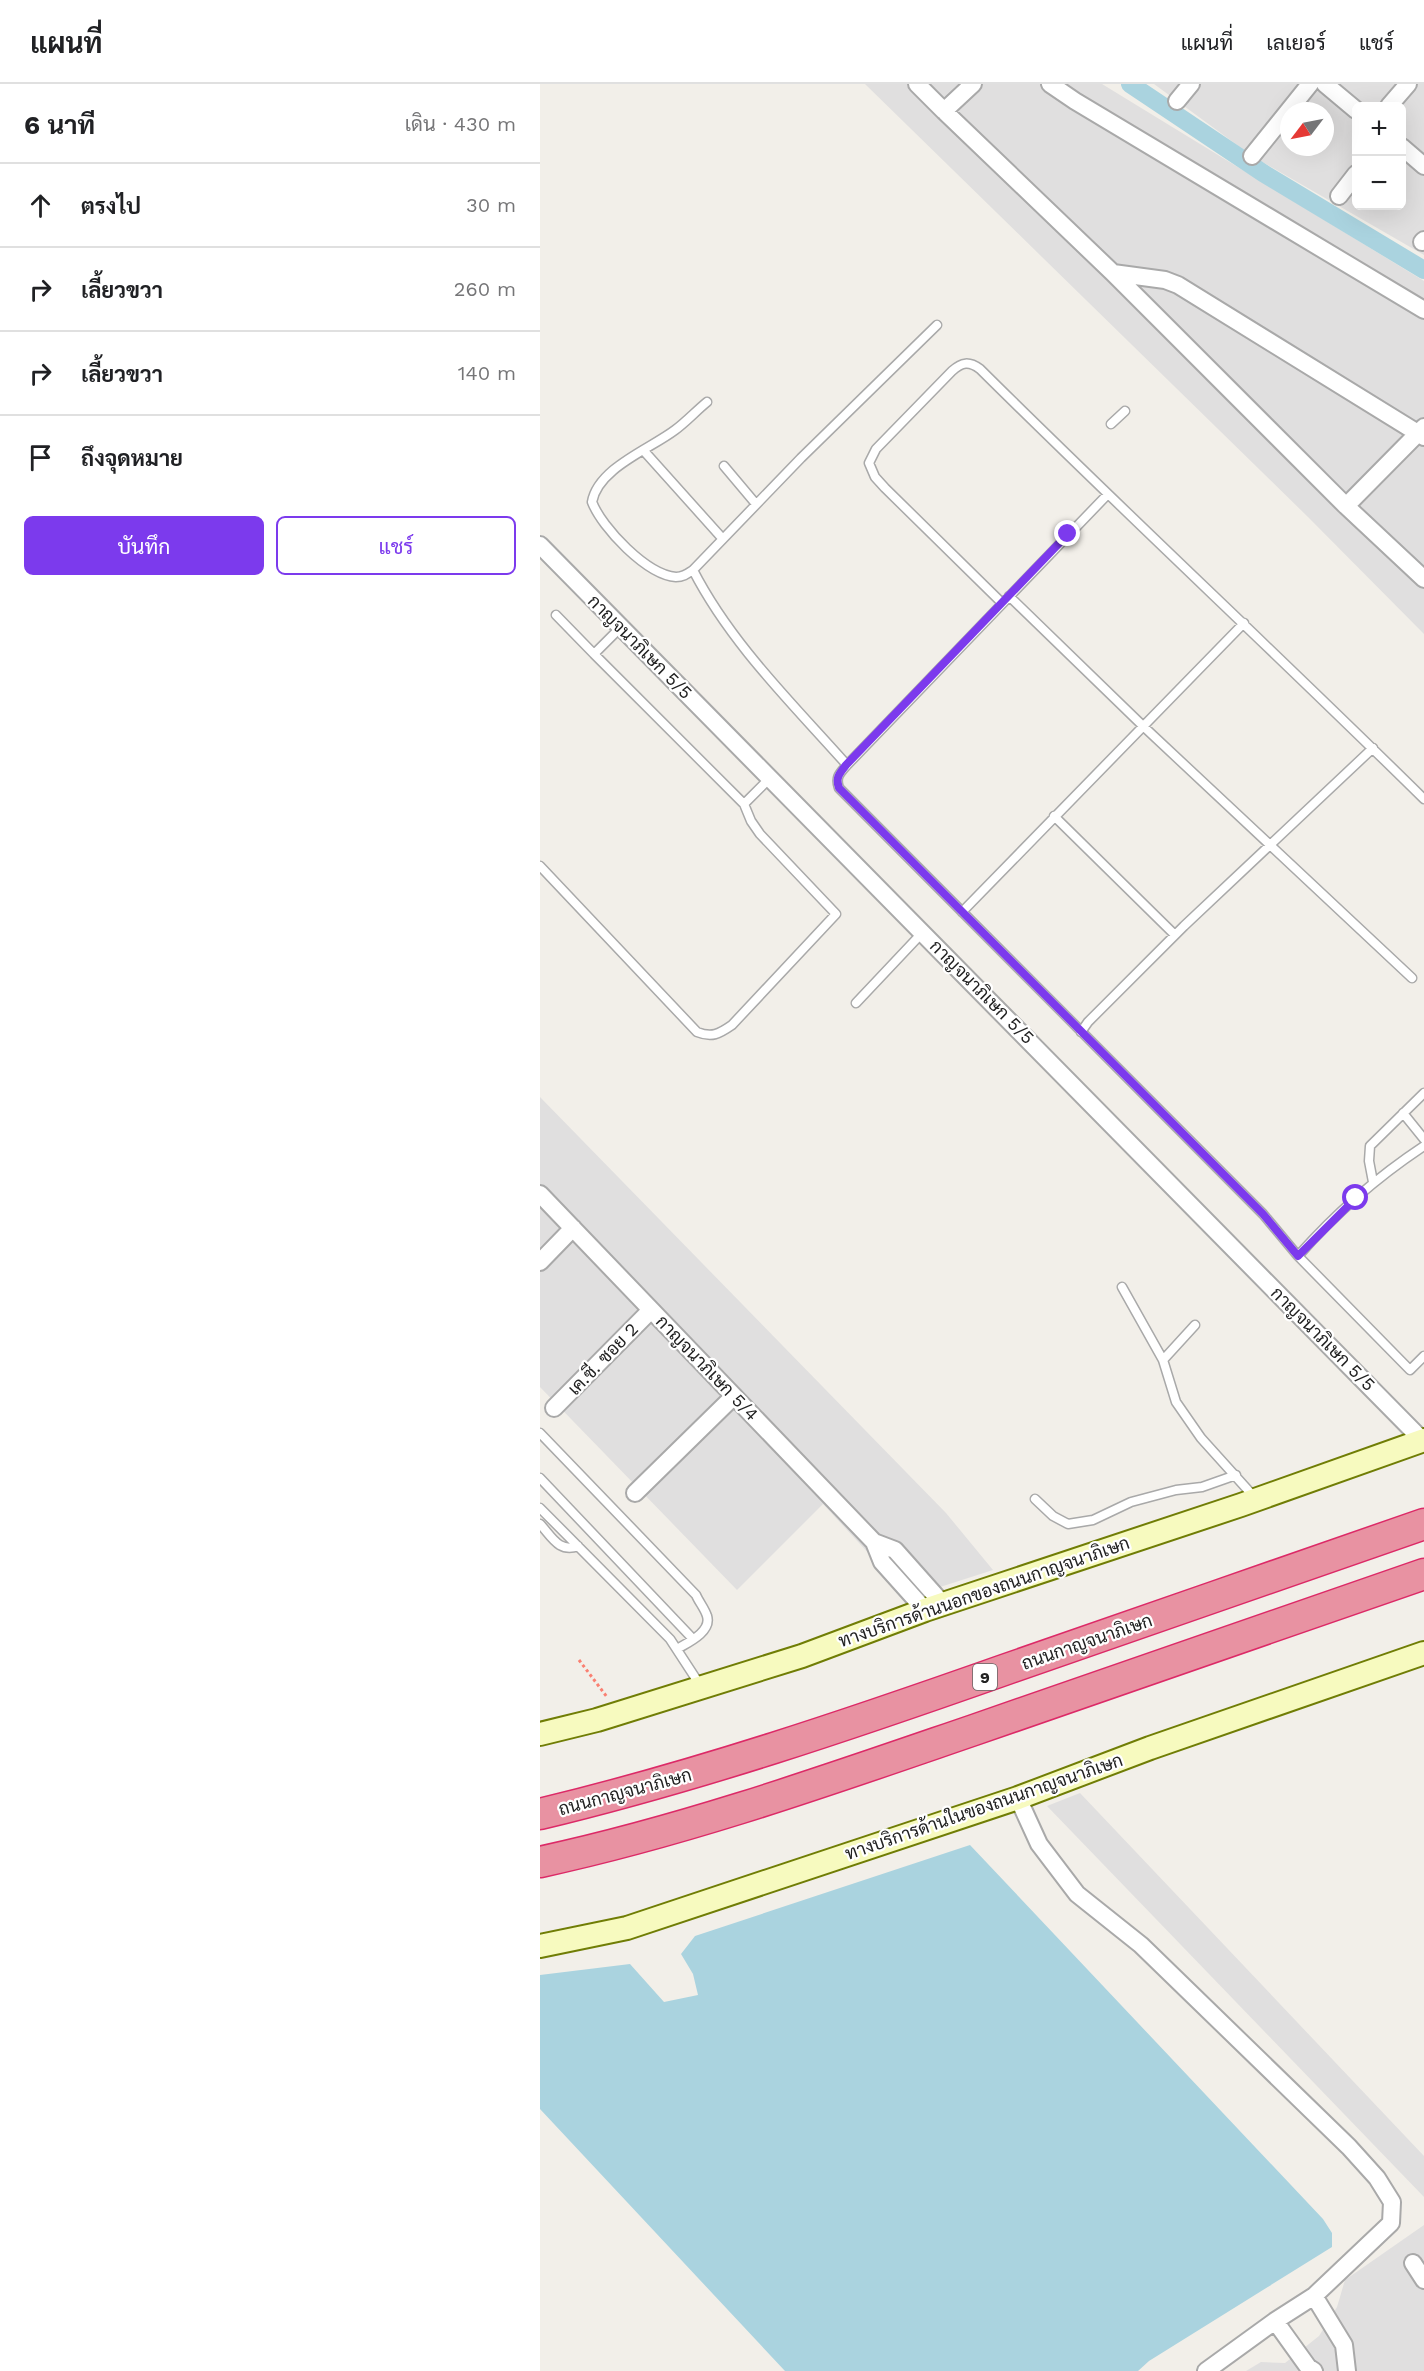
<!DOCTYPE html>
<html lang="th">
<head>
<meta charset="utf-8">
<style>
  :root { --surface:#fff; --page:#f2f2f2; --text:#202124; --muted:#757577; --line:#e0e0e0; --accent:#7c3aed }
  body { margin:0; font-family:"Work Sans",Sarabun,sans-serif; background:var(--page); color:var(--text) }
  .controls { position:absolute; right:18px; top:18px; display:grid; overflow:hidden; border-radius:9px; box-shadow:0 6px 24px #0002 }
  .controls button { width:54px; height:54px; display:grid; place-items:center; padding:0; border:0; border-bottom:2px solid var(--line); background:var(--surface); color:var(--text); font:30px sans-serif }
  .compass { position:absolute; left:740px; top:18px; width:54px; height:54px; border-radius:50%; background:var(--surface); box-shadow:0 6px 24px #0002; rotate:238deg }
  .stop { position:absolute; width:18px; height:18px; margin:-14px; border:4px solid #7c3aed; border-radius:50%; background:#fff }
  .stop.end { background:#7c3aed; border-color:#fff; box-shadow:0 2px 6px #0008 }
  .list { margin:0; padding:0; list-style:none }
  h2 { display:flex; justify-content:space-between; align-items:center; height:78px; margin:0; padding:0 24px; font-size:26px }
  h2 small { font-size:20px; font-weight:400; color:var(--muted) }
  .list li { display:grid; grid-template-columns:39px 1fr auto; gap:18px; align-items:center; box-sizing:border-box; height:84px; padding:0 24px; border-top:2px solid var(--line) }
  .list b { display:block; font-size:22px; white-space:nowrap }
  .list em { font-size:20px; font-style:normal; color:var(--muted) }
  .actions { display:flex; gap:12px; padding:18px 24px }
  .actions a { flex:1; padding:14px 0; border:2px solid var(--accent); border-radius:9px; text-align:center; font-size:21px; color:var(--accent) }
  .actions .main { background:var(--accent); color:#fff }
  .icon { flex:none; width:33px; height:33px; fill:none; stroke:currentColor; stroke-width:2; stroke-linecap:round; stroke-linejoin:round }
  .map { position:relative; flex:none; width:884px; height:2287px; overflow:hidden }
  header { display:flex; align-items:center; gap:36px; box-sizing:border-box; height:84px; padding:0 30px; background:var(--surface); border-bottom:2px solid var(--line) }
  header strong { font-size:28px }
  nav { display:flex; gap:33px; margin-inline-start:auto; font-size:21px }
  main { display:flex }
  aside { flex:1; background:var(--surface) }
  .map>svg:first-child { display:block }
</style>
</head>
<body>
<header>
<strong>แผนที่</strong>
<nav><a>แผนที่</a><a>เลเยอร์</a><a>แชร์</a></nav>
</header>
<main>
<aside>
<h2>6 นาที<small>เดิน · 430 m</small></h2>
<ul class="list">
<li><svg class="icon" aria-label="ahead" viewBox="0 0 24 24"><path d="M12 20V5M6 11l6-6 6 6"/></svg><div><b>ตรงไป</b></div><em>30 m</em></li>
<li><svg class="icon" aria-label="right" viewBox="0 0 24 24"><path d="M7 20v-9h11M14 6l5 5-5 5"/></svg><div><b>เลี้ยวขวา</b></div><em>260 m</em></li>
<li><svg class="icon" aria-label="right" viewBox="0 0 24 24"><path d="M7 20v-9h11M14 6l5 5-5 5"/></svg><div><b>เลี้ยวขวา</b></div><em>140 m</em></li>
<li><svg class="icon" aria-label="arrive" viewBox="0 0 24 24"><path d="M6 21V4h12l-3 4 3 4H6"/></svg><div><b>ถึงจุดหมาย</b></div></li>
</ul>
<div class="actions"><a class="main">บันทึก</a><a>แชร์</a></div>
</aside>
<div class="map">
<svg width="884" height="2287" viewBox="0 0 884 2287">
  <rect width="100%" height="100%" fill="#f2efe9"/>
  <path fill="#e0dfdf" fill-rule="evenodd" d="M325 0H562L884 197V550L768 433Z
    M614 0H884V171L712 72ZM816 22H862V122H816ZM749 27H785V63H749Z
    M0 1013 406 1429 453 1486 369 1513 283 1420 197 1506 0 1303Z
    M540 1709 884 2072V2113L507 1722Z
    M884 2141V2287H706L721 2278 745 2279 779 2252 797 2223 805 2196Z"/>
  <path fill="#aad3df" d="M430 1761 783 2135 792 2149V2163L609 2277 598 2287H245L0 2025V1891L90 1880 124 1918 158 1911 153 1890 141 1870 155 1852Z"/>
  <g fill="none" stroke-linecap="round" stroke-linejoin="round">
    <path stroke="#aad3df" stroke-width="18" d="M590 0 723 89 884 186"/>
    <defs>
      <path id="service" d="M167 318C156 327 146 338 135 346 110 365 58 384 52 418 62 444 107 491 136 493 143 493 147 490 153 486L261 374 397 241
        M571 340 585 327
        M104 367 182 454
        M184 382 216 420
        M567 411 307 681C300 689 295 693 299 704L723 1130 758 1172C795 1130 837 1093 884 1062
        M153 486C191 560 252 619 307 681
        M469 512 603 642 872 894
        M462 519 345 404 335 393 329 379 336 365 412 287C422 278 429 277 440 285 586 430 737 570 884 715
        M16 531 54 570
        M81 543 54 570 204 720 230 694
        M514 732 635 851
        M0 782 157 948C172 954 179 950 192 941L296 830 220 750 211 737 204 720
        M422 828 704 539
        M316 919 383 848
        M541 948 548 938 644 842 833 664
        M863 1029 884 1055
        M833 1098 829 1077 830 1062 884 1009
        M758 1172 870 1286 884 1272
        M582 1203 623 1276 636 1318 661 1354 716 1415
        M623 1276 655 1241
        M0 1349 156 1511C159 1518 165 1525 167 1532 172 1548 147 1559 137 1565
        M0 1394 153 1555
        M495 1415 513 1432 528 1440 553 1436 591 1418 636 1406 662 1403 696 1391
        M0 1424 130 1555 160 1601
        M0 1440C12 1453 19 1469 38 1462"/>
      <path id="minor" d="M377 0 404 27
        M433 0 404 27 573 189 806 422
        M510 0 535 17 884 226
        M785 0 816 26
        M637 17 651 0
        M849 22 868 0
        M862 63 884 82
        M712 72 770 0
        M799 112 816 90
        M882 158 884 156
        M573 189 625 196 638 201 884 353
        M884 343 806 422 884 495
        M0 461 883 1357
        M0 1110 334 1458 342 1478 385 1526
        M0 1178 33 1144
        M14 1324 111 1226
        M95 1409 194 1312
        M334 1458 355 1466 403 1520
        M478 1714 499 1760 537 1810 601 1861 809 2063 837 2094 852 2118 851 2139 774 2212 735 2237 666 2287
        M873 2179 884 2196
        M774 2212 804 2261 807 2287
        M735 2237 768 2283 774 2287"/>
      <path id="secondary" d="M0 1650 57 1636 262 1572 385 1526 701 1421 884 1356
        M0 1862 87 1844 478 1714 610 1664 884 1569"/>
      <path id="motorway" d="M0 1730C158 1692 311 1640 464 1586 604 1537 744 1489 884 1440
        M0 1778C148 1746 291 1695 434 1646 584 1594 734 1542 884 1490"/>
    </defs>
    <use href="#service" stroke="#a9a9a9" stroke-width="11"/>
    <use href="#minor" stroke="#a9a9a9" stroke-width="20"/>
    <use href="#secondary" stroke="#707d05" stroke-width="26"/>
    <use href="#motorway" stroke="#dc2a67" stroke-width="33"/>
    <path stroke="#fa8072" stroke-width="3" stroke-dasharray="3 3" stroke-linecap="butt" d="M39 1576 67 1613"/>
    <use href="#service" stroke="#fff" stroke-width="8"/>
    <use href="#minor" stroke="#fff" stroke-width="16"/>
    <use href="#secondary" stroke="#f7fabf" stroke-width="22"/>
    <use href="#motorway" stroke="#e892a2" stroke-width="30"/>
  </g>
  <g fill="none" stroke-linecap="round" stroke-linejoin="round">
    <path stroke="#7c3aed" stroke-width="8" d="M528 450 306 681C300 689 295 693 299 704L723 1130 758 1172 816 1114"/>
  </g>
  <g text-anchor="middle" stroke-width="4.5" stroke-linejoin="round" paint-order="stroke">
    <rect fill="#fff" stroke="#646464" stroke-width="1.5" x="433" y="1580" width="24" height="26" rx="4.5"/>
    <g font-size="16" font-weight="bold" fill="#222">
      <text x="445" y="1599">9</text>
    </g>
    <g font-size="18" fill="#222" stroke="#fff">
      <text transform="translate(100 563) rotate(45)" y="6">กาญจนาภิเษก 5/5</text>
      <text transform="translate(442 908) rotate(45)" y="6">กาญจนาภิเษก 5/5</text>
      <text transform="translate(783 1255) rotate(45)" y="6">กาญจนาภิเษก 5/5</text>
      <text transform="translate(63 1275) rotate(-46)" y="6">เค.ซี. ซอย 2</text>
      <text transform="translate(167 1284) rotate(46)" y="6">กาญจนาภิเษก 5/4</text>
      <text transform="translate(444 1508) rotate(-19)" y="6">ทางบริการด้านนอกของถนนกาญจนาภิเษก</text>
      <text transform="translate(547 1558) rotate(-19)" y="6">ถนนกาญจนาภิเษก</text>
      <text transform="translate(85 1708) rotate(-15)" y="6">ถนนกาญจนาภิเษก</text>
      <text transform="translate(444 1723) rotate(-19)" y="6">ทางบริการด้านในของถนนกาญจนาภิเษก</text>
    </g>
  </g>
</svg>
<div class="controls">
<button>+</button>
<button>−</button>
</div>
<svg class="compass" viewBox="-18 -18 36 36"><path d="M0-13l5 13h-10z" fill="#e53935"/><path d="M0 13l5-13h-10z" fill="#757577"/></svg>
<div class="stop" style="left:816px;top:1114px"></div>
<div class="stop end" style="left:528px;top:450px"></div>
</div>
</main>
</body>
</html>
